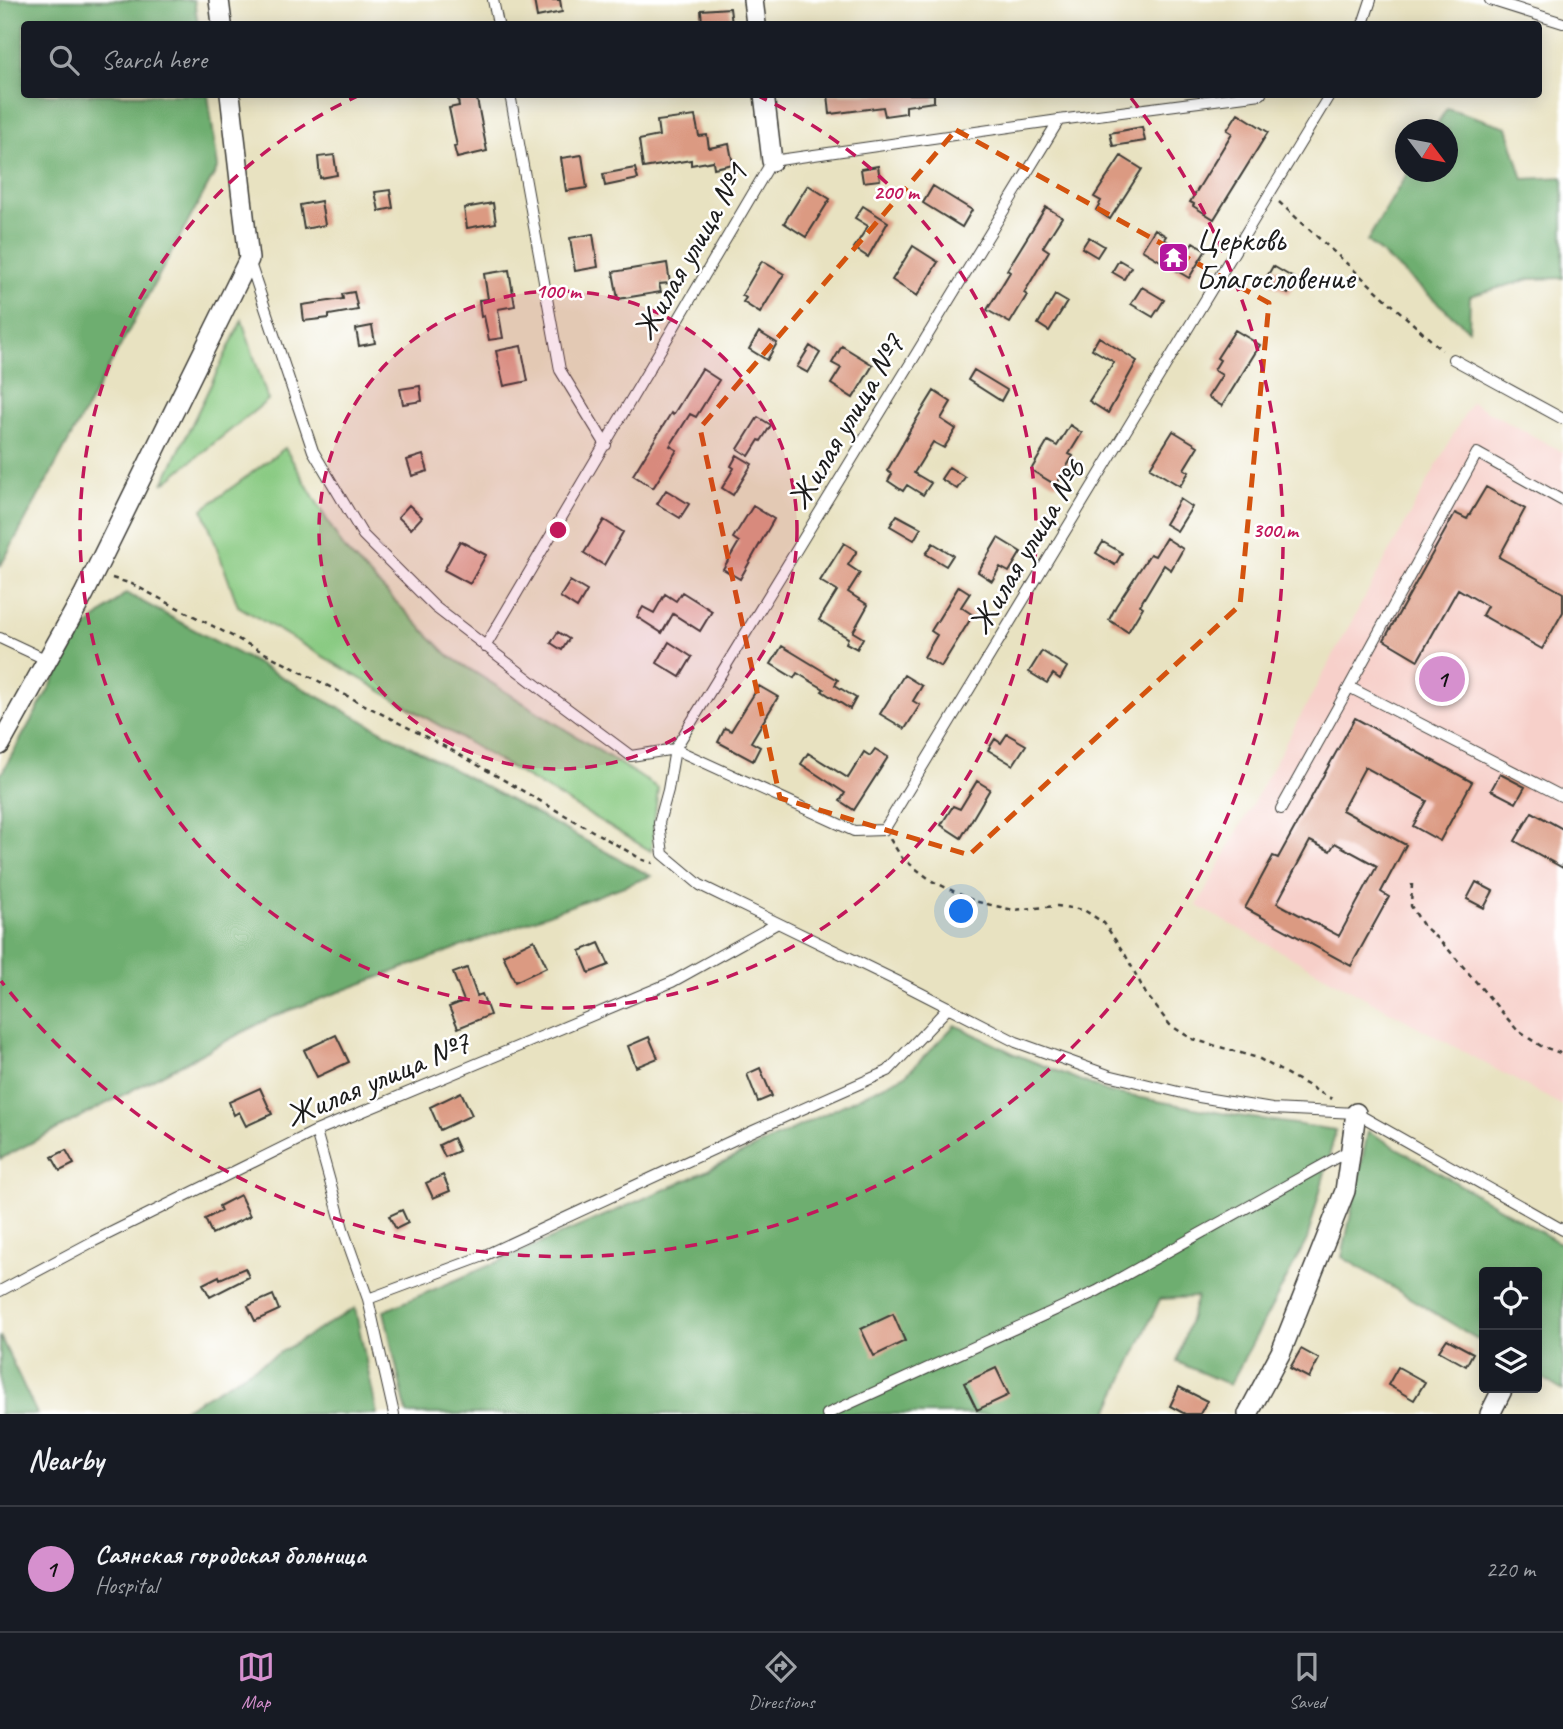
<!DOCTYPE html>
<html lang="en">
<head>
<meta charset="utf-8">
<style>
  :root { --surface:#171b24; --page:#242831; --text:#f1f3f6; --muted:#9ea1a6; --line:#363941; --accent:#d690ce }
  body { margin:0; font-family:Caveat,sans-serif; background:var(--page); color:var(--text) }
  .controls { position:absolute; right:21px; bottom:21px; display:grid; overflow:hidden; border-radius:7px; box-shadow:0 4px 18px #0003 }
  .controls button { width:63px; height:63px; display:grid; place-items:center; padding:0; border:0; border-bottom:2px solid var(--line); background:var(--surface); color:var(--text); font:35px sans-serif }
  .compass { position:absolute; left:1395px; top:119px; width:63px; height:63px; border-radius:50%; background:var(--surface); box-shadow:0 4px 18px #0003; rotate:122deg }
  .you { position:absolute; left:962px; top:912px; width:24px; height:24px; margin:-18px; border:5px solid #fff; border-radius:50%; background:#1a73e8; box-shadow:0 0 0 10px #1a73e833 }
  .badge { display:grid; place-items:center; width:46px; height:46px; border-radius:50%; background:var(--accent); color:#111; font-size:23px; font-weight:700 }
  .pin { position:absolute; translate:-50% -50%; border:4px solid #fff; box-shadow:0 2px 7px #0006 }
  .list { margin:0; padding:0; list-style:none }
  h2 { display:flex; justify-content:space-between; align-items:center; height:91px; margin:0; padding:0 28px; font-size:30px }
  h2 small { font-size:23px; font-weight:400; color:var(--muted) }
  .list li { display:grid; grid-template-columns:46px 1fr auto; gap:21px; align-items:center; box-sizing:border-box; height:126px; padding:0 28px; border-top:2px solid var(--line) }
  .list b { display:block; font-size:26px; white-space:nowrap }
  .list p { margin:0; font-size:23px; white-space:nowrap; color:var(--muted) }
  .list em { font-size:23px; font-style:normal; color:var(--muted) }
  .icon { flex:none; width:38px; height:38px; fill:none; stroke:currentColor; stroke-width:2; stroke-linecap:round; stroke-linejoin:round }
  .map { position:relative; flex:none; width:1563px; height:1414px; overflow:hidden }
  .search { position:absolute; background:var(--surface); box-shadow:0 4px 18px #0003; left:21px; right:21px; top:21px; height:77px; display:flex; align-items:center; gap:18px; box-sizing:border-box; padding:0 24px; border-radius:7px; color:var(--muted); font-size:26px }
  .sheet { height:217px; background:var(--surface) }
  nav { display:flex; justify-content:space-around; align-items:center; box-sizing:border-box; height:98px; border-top:2px solid var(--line); background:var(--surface); font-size:19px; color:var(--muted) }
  nav a { display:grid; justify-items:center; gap:4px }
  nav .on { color:var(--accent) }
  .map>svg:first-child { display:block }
</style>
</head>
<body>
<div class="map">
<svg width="1563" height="1414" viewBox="0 0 1563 1414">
  <rect width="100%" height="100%" fill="#fff"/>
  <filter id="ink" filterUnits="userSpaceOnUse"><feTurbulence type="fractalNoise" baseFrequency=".0143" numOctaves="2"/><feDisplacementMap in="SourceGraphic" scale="14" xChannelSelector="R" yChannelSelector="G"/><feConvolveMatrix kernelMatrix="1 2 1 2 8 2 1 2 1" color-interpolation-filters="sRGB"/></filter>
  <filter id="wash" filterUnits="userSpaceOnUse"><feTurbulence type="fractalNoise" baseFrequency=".00686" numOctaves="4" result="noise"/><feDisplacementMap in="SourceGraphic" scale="28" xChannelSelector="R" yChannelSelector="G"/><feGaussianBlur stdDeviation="1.57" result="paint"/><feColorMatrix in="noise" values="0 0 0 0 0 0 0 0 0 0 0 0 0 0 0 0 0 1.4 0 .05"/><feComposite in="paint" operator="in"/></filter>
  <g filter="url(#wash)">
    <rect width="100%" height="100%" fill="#e8e2c1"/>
    <path fill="#f7d0ca" d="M1471 402 1563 452V1106L1197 906Z"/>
    <path fill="#89ca82" stroke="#52734f" stroke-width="2" d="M242 320 268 400 163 484Z
      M285 448 344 549 449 656 658 788 651 851 238 606 203 509Z"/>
    <path fill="#6eae70" stroke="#456546" stroke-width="2" d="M0 0H194L198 24H24V94L208 95 218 167 0 567Z
      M1447 108 1507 127 1523 179 1563 177V278L1530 279 1470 296 1469 330 1367 241 1408 172H1448V130L1434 129Z
      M126 593 651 876 272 1017 0 1159V776L81 632Z
      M955 1025 1017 1055 1109 1092 1232 1115 1336 1130 1307 1240 1230 1385 1177 1362 1197 1297 1160 1299 1107 1414H407L384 1311 689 1179 906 1075Z
      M1368 1131 1563 1245V1391L1537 1375V1272H1484V1343L1342 1257Z
      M355 1308 377 1414H176Z
      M0 1336 37 1414H0Z"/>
    <g id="blocks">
      <path fill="#db9a82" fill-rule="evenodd" d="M534 0H560L562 12 537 17Z
        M730 8 732 24H702L701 10Z
        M457 94H476L487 151 457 158 454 147 457 146 449 108 459 106Z
        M828 94H934V102L906 106V113L885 116 883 107 830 114Z
        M1238 113 1268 132 1214 219 1193 206 1194 204 1190 202 1232 133 1227 130Z
        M695 116 699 136 707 135 709 148 729 144 733 164 714 168 713 161 691 165V160L643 168 639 140 659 136 657 121Z
        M1142 127 1145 141 1113 146 1110 133Z
        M334 155 337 175 320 178 318 157Z
        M582 155 587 188 566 191 561 158Z
        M1121 156 1142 169 1110 219 1096 210 1101 201 1094 197Z
        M878 166 880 180 863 182 861 169Z
        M635 168 638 179 605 186 603 174Z
        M808 185 830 199 806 237 784 223Z
        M933 186 972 210 962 227 923 203Z
        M390 190 393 208 379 211 375 192Z
        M321 201 325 225 304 229 300 205Z
        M493 203 496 223 467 228 464 208Z
        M863 206 888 222 868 257 854 248 868 226 855 218Z
        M1046 207 1062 217 1043 247 1049 251 1024 293 1027 295 1010 323 987 310 1010 272 1007 270Z
        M1155 229 1166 236 1164 239 1186 253 1193 242 1206 250 1189 278 1142 250Z
        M593 234 598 267 575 271 570 238Z
        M1089 237 1104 246 1097 257 1082 248Z
        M913 246 938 262 917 296 892 280Z
        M1119 260 1131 267 1124 279 1112 272Z
        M762 261 784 274 760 313 743 302 746 298 742 295Z
        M667 263 670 283 659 284 661 292 618 299 613 272Z
        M1273 266 1297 280 1288 294 1265 280Z
        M509 270 515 306 498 309 503 338 489 340 484 316 481 317 479 300 488 299 484 274Z
        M1142 287 1164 300 1153 317 1131 304Z
        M354 292 358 310 329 315V318L304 321 302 305 343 299 342 294Z
        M1055 295 1067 302 1049 331 1038 324Z
        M372 326 375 343 359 346 356 329Z
        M1235 330 1260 345 1222 406 1208 397 1222 375 1214 370 1220 360 1217 358Z
        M759 332 777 343 767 360 749 349Z
        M1099 337 1137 361 1108 413 1089 401 1114 362 1092 349Z
        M521 346 528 381 504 386 496 351Z
        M810 346 820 353 808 373 797 367Z
        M842 346 873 365 853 398 831 384 841 368 832 363Z
        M702 369 719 380 696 417 690 414 670 446 677 450 653 488 633 475 671 413 673 415Z
        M974 370 1007 390 1001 401 968 380Z
        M420 386 422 401 403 404 400 389Z
        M934 391 951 402 941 419 956 429 944 448 933 442 914 473 931 483 923 495 907 485 903 491 888 481 892 474 887 471 909 433H908Z
        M758 417 771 425 761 441 759 440 749 456 738 449Z
        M1070 425 1082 433 1069 454 1073 456 1056 485 1031 470 1048 441 1057 446Z
        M1173 431 1198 446 1184 469 1189 472 1180 486 1150 468Z
        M423 455 428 471 412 476 407 460Z
        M737 455 752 464 733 495 722 488 734 468 731 466Z
        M949 467 965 477 957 489 941 479Z
        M1486 487 1525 509 1499 557 1563 593V612L1542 649 1482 615 1487 606 1458 589 1418 660 1384 640 1455 513 1467 519Z
        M666 490 689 504 680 518 657 504Z
        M1180 499 1192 507 1177 531 1165 524Z
        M409 505 422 517 411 529 398 517Z
        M753 506 774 519 740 579 723 569 739 542 733 538Z
        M897 515 921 528 914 540 890 526Z
        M604 520 623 532 604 565 584 553Z
        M998 538 1021 552 1009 572 1000 567 992 581 978 572Z
        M1166 538 1183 549 1171 570 1164 565 1140 605 1143 607 1128 632 1109 620 1116 606 1150 554 1155 556Z
        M460 541 486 555 470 584 444 570Z
        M1103 542 1122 553 1115 565 1096 553Z
        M844 543 857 551 848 565 860 573 848 592 868 605 853 632 863 638 857 649 846 643 848 638 819 620 837 591 820 581Z
        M933 543 953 555 946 566 926 554Z
        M570 581 587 591 577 608 560 597Z
        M959 586 970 593 961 607 973 615 941 667 924 657 937 635 931 631Z
        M682 592 712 611 700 631 673 614 662 633 637 617 643 607 654 613 665 594 676 601Z
        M558 632 569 639 562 650 551 643Z
        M669 642 692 657 680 677 657 663Z
        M782 646 838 680 835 685 856 698 850 709 822 691 824 689 797 673 794 678 771 664Z
        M1042 651 1067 667 1060 679 1053 674 1047 683 1029 672Z
        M904 675 922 686 913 701 920 705 905 729 880 714Z
        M759 686 778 697 751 742 760 747 753 761 718 742 725 728 731 731Z
        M1355 718 1472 782 1440 841 1413 826 1427 801 1365 767 1342 810 1406 845 1381 892 1389 897 1351 966 1245 908 1273 856 1278 858ZM1310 841 1330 851 1335 843 1377 866 1339 936 1277 903Z
        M1007 734 1026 745 1013 765 988 750 995 739 1001 743Z
        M875 749 888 757 854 810 840 801 845 793 801 764 808 753 848 778 864 752 870 756Z
        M1500 774 1525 787 1516 803 1491 790Z
        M977 781 990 789 961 838 941 825 953 806 960 809Z
        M1532 812 1563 829V868L1515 841Z
        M1476 882 1493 891 1484 908 1467 899Z
        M534 940 547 967 515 982 503 955Z
        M599 943 609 965 589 973 580 951Z
        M467 968 477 996 482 994 490 1015 458 1028 449 1007 464 1001 453 973Z
        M336 1035 349 1062 317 1077 304 1050Z
        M649 1037 658 1058 636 1067 628 1046Z
        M760 1068 772 1096 758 1102 747 1074Z
        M260 1088 272 1114 246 1126 239 1112 234 1115 229 1102Z
        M461 1092 472 1115 440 1130 430 1107Z
        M453 1138 459 1151 445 1157 439 1145Z
        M66 1150 74 1164 60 1171 52 1157Z
        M443 1175 450 1191 433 1198 426 1183Z
        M240 1195 250 1216 212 1234 205 1219 221 1211 219 1206Z
        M402 1210 408 1223 396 1229 389 1216Z
        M245 1268 249 1277 210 1297 203 1284 219 1276 220 1279Z
        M273 1295 279 1310 255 1321 248 1306Z
        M893 1314 905 1341 874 1356 861 1329Z
        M1447 1339 1473 1353 1466 1366 1439 1351Z
        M1301 1349 1319 1359 1309 1378 1290 1368Z
        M1398 1367 1425 1382 1414 1400 1388 1385Z
        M996 1368 1009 1395 977 1410 964 1383Z
        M1179 1387 1207 1401 1200 1414H1185L1170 1406Z"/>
    </g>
  </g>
  <g filter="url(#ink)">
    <use href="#blocks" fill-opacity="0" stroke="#3b3a35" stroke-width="2"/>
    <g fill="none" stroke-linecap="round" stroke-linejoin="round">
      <defs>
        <path id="lane" d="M493 0 498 24
          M1490 0 1563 23
          M1363 24 1371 0
          M510 94 560 370 606 445
          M1059 120 675 749 668 790 659 823 663 854 700 885 899 982 1016 1042 1108 1075 1199 1097 1272 1109 1356 1113 1563 1230
          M249 260 313 451 363 535 435 607 553 698 631 756 675 749
          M1453 359 1563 419
          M0 638 47 660
          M485 647 772 161 1059 120 1261 94
          M1349 687 1477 453 1563 501
          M675 749 854 831 884 830 1330 94
          M1281 809 1349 687 1561 796 1563 794
          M316 1131 344 1232 368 1299 394 1414
          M0 1291 92 1242 316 1131 672 982 778 923
          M368 1299 481 1257 753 1131 888 1071 949 1007
          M827 1414 1097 1291 1350 1150"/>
        <path id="street" d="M219 0 222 24
          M753 0 756 24
          M764 94 772 161
          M0 745 84 594 249 259 230 94
          M1248 1414 1281 1352 1345 1191 1356 1113
          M1490 1414 1503 1388"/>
      </defs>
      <use href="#lane" stroke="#3b3a35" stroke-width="12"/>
      <use href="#street" stroke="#3b3a35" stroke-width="22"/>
      <path stroke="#3b3a35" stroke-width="2.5" stroke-dasharray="5 5" stroke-linecap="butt" d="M1279 202 1442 350
        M112 578 132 584 455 752 643 860 653 863
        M890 839 902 858 932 881 974 901 1013 910 1057 906 1084 910 1104 923 1126 956 1146 994 1170 1025 1192 1039 1258 1058 1332 1099
        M1412 884 1411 906 1423 925 1448 949 1518 1031 1541 1046 1563 1054"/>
      <use href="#lane" stroke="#fff" stroke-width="10"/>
      <use href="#street" stroke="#fff" stroke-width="19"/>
    </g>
  </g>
  <path fill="none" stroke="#d4530e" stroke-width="5" stroke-dasharray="14 9" stroke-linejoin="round" d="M956 130 1269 303 1240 605 969 855 780 798 700 428Z"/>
  <circle cx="558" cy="530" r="239" fill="#c2185b" fill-opacity=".12"/>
  <g fill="none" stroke="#c2185b" stroke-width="3.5" stroke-dasharray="12 9">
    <circle cx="558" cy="530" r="239"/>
    <path d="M756 95A478 478 0 1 1 360 95"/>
    <path d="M1131 98A717 717 0 0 1 1 981"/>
  </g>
  <defs>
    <symbol id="temple-square" viewBox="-11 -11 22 22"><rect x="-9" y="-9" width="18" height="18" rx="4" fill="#b5179e" stroke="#fff"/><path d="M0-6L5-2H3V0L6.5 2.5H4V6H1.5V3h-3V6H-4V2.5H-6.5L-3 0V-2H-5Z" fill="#fff"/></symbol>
  </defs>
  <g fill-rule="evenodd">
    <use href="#temple-square" x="1156" y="240" width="35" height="35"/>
  </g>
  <g text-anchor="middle" stroke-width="5" stroke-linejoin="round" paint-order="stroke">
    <g font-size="33" fill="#1c1c1c" stroke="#fff" text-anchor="start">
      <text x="1196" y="251">Церковь<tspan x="1196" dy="38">Благословение</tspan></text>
    </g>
    <g font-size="33" fill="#1c1c1c" stroke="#fff">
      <text transform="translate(689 251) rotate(-60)" y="12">Жилая улица №1</text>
      <text transform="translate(845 421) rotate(-59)" y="12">Жилая улица №7</text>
      <text transform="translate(1026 546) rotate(-59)" y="12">Жилая улица №6</text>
      <text transform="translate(377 1078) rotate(-23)" y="12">Жилая улица №7</text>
    </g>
  </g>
  <circle cx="558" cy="530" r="10" fill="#c2185b" stroke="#fff" stroke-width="3.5"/>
  <g font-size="21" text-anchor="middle" font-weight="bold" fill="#c2185b" stroke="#fff" stroke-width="5" stroke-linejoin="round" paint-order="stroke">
    <text x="896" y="199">200 m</text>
    <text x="558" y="298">100 m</text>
    <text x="1275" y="537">300 m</text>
  </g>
</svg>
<div class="controls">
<button><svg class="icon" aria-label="locate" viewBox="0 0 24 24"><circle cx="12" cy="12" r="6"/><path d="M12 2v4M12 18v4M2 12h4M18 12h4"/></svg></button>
<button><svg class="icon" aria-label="layers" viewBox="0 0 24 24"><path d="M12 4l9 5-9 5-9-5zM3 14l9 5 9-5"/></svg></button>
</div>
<svg class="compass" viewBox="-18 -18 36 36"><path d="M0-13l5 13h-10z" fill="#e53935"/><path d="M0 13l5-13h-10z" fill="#9ea1a6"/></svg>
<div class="you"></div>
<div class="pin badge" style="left:1442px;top:679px">1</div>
<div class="search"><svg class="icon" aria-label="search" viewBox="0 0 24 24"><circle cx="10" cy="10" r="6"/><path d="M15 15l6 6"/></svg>Search here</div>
</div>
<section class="sheet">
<h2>Nearby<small></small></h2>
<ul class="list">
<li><span class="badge">1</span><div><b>Саянская городская больница</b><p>Hospital</p></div><em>220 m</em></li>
</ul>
</section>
<nav>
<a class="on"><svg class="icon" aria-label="map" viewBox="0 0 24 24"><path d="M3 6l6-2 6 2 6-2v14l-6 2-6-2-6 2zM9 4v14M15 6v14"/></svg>Map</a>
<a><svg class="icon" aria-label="directions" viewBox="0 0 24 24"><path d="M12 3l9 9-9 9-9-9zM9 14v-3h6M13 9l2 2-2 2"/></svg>Directions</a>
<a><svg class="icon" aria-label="saved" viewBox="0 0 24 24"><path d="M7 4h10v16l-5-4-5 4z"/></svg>Saved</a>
</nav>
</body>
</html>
